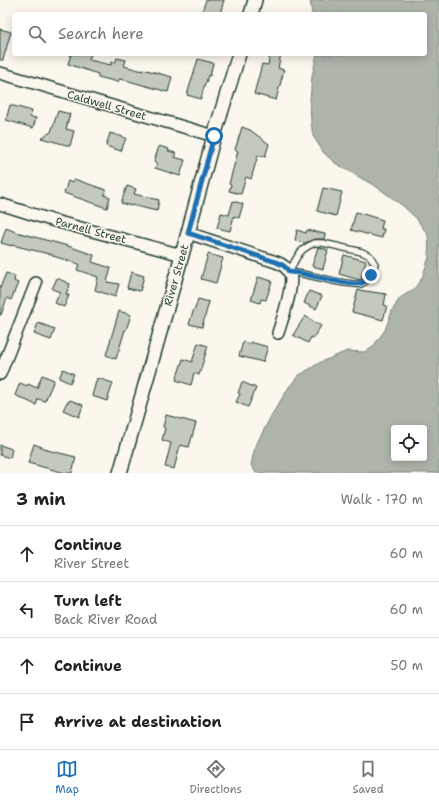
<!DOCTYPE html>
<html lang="en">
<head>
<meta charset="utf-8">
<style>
  :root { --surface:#fff; --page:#f6f6f6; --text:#202124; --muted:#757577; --line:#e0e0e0; --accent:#1f6fb2 }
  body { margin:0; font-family:"Shantell Sans",sans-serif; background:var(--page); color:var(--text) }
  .controls { position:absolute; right:12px; bottom:12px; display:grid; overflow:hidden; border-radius:4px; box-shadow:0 2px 10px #0003 }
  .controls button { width:36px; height:36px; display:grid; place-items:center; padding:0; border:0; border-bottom:1px solid var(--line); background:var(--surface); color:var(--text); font:20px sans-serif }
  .stop { position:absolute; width:12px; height:12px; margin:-9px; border:3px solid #1f6fb2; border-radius:50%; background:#fff }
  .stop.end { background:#1f6fb2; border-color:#fff; box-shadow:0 1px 4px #0008 }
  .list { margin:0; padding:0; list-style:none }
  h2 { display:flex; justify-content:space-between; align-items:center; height:52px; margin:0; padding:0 16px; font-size:17px }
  h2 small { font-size:13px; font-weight:400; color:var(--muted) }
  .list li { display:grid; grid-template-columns:26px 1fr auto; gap:12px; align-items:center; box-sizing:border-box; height:56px; padding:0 16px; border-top:1px solid var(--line) }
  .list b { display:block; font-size:15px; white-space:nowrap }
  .list p { margin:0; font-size:13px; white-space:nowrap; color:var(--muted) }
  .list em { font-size:13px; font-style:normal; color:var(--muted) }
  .icon { flex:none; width:22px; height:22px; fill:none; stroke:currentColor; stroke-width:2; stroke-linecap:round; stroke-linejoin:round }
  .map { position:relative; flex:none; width:439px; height:473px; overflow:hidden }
  .search { position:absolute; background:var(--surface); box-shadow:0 2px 10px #0003; left:12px; right:12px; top:12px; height:44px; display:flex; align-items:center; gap:10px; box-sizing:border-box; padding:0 14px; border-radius:4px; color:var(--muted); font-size:15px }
  .sheet { height:276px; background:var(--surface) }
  nav { display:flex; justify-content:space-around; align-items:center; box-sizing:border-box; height:56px; border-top:1px solid var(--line); background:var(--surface); font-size:11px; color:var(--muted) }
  nav a { display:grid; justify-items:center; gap:2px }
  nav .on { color:var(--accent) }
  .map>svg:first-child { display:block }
</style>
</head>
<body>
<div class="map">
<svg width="439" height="473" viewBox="0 0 439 473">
  <rect width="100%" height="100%" fill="#fbf7ec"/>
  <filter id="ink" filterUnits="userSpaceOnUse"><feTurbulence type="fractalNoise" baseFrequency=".025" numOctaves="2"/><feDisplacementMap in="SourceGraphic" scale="8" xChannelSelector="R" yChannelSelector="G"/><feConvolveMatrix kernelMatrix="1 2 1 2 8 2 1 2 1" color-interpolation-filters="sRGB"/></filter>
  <g filter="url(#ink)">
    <path fill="#adb4aa" stroke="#74847b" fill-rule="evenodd" d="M310 0H439V473H256L251 465 255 447 271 416 289 387 298 376 321 362 347 351 364 352 372 348 385 330 392 311 400 298 414 289 422 278 429 257 428 235 416 218 403 206 380 189 335 163 324 153 313 136 311 122 310 101 312 76 317 54H425V14H312ZM394 428H424V458H394Z"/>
    <path fill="#c4c9be" stroke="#1f3d34" d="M206 0H224L220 14H201Z
      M0 29 11 32 3 60H0Z
      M71 54H91L89 60 111 65V62L115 63 117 58 126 60 124 66 143 71V69L172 77 168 92 125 80 119 79 118 82 98 77V74L68 64Z
      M270 54H281L278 68 284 70 276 100 254 94 262 64 268 65Z
      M198 59 213 63 210 76 208 75 206 83H205L201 99 187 95Z
      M10 105 32 111 30 117 36 118 33 128 6 120Z
      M58 111 70 114 66 129 74 131 70 146 41 138 51 132Z
      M242 127 250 130 269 144 265 157 258 155 251 179 246 177 241 194 229 191 231 185 229 184 238 151 235 150Z
      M110 133 126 138 121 151 106 146Z
      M159 146 169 149 168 151 176 153 174 157 185 160 180 176 155 168 157 163 154 162Z
      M74 179 106 190 104 195 110 197 107 208 64 193 68 181 72 183Z
      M127 186 136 189 134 194 159 200 157 211 131 205V206L121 203Z
      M323 188 342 192 336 216 317 211Z
      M233 201 243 204 239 218 234 216 230 231 217 228 221 213 229 215Z
      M356 212 383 220 381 229H384L382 238 351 230Z
      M6 228 16 232 68 246 94 255 92 262 111 268 107 282 119 284 115 297 95 290 98 277 77 270 79 264 53 256V255L12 245V246L1 243Z
      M297 230 306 233 307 230 325 234 324 239H314L305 243 295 241Z
      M318 247 328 250 323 269 312 266Z
      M208 254 223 258 216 283 201 279Z
      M344 255 366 261 361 279 360 280 339 274Z
      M131 272 144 276 140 291 127 288Z
      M6 273 15 276 14 281 18 283 11 300 7 298 1 315H0V288Z
      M258 277 272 281 266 300 261 299 260 303 251 300Z
      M57 278 70 284 66 294 69 295 64 307 55 303 60 292 52 289Z
      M358 290 386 294 384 305 387 306 383 320 352 312Z
      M309 291 322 296 316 309 304 303Z
      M198 299 209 302 202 327 189 324 194 309H195Z
      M119 311 131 315 126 330H125L116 359 106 355Z
      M305 316 321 326 313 338 311 337 308 343 293 335Z
      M38 323 55 329 51 340 34 334Z
      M243 342 249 344 250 342 268 347 263 362 239 356Z
      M198 343 208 346 199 375 194 373 191 385 176 380 183 359 192 362Z
      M63 369 74 374 70 383 59 378Z
      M42 375 54 380 45 401 38 399 36 405 15 395 20 383 27 386 28 384 37 388Z
      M97 378 113 383 107 401 92 396Z
      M242 382 256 388 248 407 236 402 240 394 238 393Z
      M70 400 83 405 79 417 63 410 67 402H69Z
      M166 415 196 423 189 447 180 445 174 469 165 467 171 443 162 440 165 428 163 427Z
      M34 444 47 449V450L76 457 72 473H65L28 463Z
      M0 445 12 449 10 458 0 455Z"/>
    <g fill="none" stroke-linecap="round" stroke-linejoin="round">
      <defs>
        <path id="service" d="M315 243H323L362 252 370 256 375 264C373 271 369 282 361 284 356 285 350 283 345 283 326 280 308 274 289 272 297 257 299 249 315 243Z"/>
        <path id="minor" d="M0 73 214 136
          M0 204 51 220 182 255
          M188 233 276 262C282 264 287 267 290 274 294 286 282 320 278 333
          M0 374 36 283"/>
        <path id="tertiary" d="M251 14 255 0
          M120 473 182 255 214 136 239 54"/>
      </defs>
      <use href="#service" stroke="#1f3d34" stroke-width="8"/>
      <use href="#minor" stroke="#1f3d34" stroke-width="14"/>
      <use href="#tertiary" stroke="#1f3d34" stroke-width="16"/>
      <use href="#service" stroke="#fbf7ec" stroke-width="5.5"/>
      <use href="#minor" stroke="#fbf7ec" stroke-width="11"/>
      <use href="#tertiary" stroke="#fbf7ec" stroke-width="13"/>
    </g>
  </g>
  <g fill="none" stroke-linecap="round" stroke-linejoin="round" filter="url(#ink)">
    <path stroke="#1f6fb2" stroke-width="5" d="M214 136 188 233 276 262C281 264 286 266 289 272 294 272 299 273 304 274 316 276 352 287 362 283 366 282 368 278 371 275"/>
  </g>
  <g text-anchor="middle" stroke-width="3" stroke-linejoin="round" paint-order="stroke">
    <g font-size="11" fill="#1f3d34" stroke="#fbf7ec">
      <text transform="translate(107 105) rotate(16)" y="4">Caldwell Street</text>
      <text transform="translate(91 230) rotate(15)" y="4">Parnell Street</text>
      <text transform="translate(176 275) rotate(-74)" y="4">River Street</text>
    </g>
  </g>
</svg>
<div class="controls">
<button><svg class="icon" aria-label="locate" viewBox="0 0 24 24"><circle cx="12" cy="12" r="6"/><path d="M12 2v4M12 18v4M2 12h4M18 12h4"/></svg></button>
</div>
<div class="stop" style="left:214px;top:136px"></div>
<div class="stop end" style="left:371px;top:275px"></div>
<div class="search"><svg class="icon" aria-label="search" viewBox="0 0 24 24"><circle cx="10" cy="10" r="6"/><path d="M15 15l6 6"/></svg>Search here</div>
</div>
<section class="sheet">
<h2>3 min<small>Walk · 170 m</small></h2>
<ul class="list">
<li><svg class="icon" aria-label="ahead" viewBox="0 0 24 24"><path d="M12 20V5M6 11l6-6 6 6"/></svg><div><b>Continue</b><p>River Street</p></div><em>60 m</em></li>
<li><svg class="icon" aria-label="left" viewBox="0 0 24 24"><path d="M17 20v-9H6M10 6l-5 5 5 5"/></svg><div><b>Turn left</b><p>Back River Road</p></div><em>60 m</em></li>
<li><svg class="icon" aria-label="ahead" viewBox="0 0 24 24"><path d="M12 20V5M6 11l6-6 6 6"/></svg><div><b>Continue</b></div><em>50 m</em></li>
<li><svg class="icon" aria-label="arrive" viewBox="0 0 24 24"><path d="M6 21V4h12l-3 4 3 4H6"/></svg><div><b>Arrive at destination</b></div></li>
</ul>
</section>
<nav>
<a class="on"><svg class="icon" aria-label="map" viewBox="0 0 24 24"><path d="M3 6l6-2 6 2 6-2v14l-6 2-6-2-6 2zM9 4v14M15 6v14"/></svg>Map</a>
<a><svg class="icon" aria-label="directions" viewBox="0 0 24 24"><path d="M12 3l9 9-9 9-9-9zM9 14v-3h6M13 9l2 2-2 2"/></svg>Directions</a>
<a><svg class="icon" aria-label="saved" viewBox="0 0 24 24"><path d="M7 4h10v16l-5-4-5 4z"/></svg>Saved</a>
</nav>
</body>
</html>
